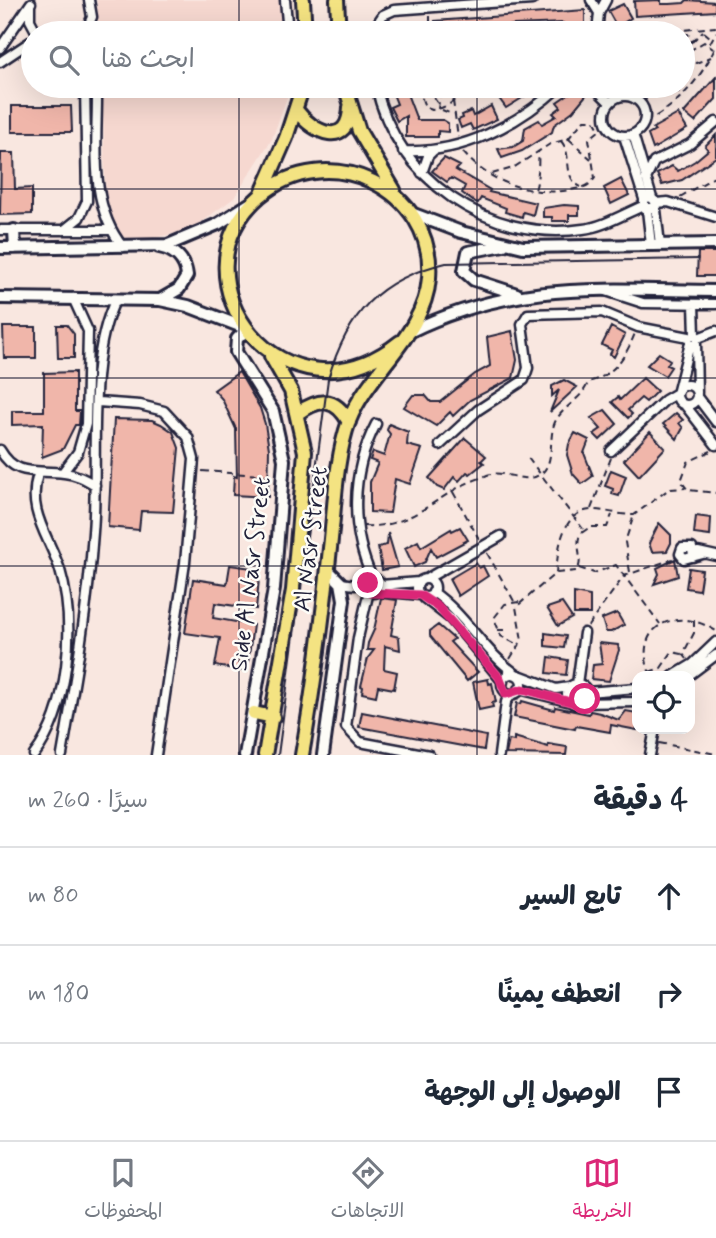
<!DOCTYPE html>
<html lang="ar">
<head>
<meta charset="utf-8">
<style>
  :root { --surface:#fff; --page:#f2f2f3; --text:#1f2937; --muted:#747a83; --line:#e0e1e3; --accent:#db2777 }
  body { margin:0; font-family:Mynerve,"Playpen Sans Arabic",sans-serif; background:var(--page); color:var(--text); direction:rtl }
  .controls { position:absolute; right:21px; bottom:21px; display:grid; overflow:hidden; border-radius:14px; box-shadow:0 7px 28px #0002 }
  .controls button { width:63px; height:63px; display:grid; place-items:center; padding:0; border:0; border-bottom:2px solid var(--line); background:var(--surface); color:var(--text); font:35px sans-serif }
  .stop { position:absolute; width:21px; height:21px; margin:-16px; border:5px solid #db2777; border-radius:50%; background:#fff }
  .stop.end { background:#db2777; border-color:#fff; box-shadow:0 2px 7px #0008 }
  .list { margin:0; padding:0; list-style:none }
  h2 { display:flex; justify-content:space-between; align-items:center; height:91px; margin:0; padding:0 28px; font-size:30px }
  h2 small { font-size:23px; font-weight:400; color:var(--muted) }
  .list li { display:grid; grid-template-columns:46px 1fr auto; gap:21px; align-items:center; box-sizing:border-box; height:98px; padding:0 28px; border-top:2px solid var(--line) }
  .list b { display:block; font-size:26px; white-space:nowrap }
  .list em { font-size:23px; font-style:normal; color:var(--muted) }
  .icon { flex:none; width:38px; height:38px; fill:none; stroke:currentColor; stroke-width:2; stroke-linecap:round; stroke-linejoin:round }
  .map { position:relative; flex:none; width:716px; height:755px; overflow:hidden; direction:ltr }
  .search { position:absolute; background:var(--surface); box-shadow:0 7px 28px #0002; left:21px; right:21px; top:21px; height:77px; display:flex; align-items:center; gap:18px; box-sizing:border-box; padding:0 24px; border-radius:38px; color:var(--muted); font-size:26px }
  .sheet { height:385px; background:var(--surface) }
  nav { display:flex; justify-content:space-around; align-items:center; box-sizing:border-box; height:98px; border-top:2px solid var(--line); background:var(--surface); font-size:19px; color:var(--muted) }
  nav a { display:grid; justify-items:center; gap:4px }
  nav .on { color:var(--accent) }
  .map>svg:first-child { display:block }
</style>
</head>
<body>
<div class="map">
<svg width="716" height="755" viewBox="0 0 716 755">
  <rect width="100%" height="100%" fill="#f9e7e0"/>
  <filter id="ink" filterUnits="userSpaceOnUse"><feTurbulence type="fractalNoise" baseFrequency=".0143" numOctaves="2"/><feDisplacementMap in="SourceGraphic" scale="14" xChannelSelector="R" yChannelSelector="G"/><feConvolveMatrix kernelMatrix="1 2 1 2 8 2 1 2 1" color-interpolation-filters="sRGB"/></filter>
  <g filter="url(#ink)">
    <path fill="#f6d8d0" d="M97 0H292L295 33H99Z
      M102 86H291L272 139 234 198 190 230 126 244 115 228 106 203Z"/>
    <path fill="#f0b6aa" stroke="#22223b" stroke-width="2" d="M661 0V4H670L684 3 687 0 715 2 716 11 635 16 634 1Z
      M623 4 631 18 617 27 608 11Z
      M585 10V25H573L574 28H563V23L513 25 478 33H436L435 21Z
      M716 77V99L695 122 684 113Z
      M389 86H404L417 120H443L448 123V132L438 131V137H406V116L397 121 390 107 397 104 393 94 390 95Z
      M514 86H532L535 90 506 108 498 97Z
      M580 86 587 94 573 111 554 125 552 132 522 151 502 158 498 149 513 147 523 141 525 128 539 120 542 124 556 116 553 113 561 107 557 102Z
      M12 106H71L72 132H12Z
      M491 106 497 119 473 130 470 124 461 128 458 120 463 118 462 115 471 111 473 116Z
      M678 114 687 129 653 149 648 135 655 131 653 128Z
      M716 135V157L682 180 662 185 657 174 672 166 678 171 695 161 708 150 705 146Z
      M1 153H14L15 189 32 188V214L0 215Z
      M444 158 460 166 456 170 490 190 489 192 536 203 533 215 523 212 522 217 505 212 506 208 481 198 478 203 473 201 462 193 465 186 451 178 447 182 432 171Z
      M621 179 629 195 611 204 604 188Z
      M564 205 579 206V215H569V221H552V217H543V208Z
      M698 252H716V276H697Z
      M57 325H67L74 334V358H58Z
      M3 327H36V358H4Z
      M611 327 625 335 614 357 610 354 612 350 602 345Z
      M512 331 517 360 513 378 470 400 453 416 450 412 436 426 404 407 413 395H425L431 402H440L475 374 490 366 487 337Z
      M659 353 670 360 667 365 671 367 665 376 647 365Z
      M75 372V411H80L79 425H75L63 449 42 457 43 424 12 425V411H44V373Z
      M239 372 260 408 265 424 269 449 268 497 233 495 234 476 237 477 236 429 222 399 214 390Z
      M643 378 657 391 646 402 641 398 628 410 632 414 628 418 612 402 618 397 620 400Z
      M564 380 577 387 550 412 559 390 552 396V386Z
      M605 410 617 424 600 440 594 434 601 429 591 418Z
      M676 413 683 420 679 423 683 428 677 439 663 424Z
      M114 419 152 420 161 424 173 432 179 448 173 512 141 511 139 530 108 527Z
      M389 424 408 432 407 445 422 449 410 484 395 479 390 513 370 512V482L378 463 370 460 373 452 384 456 390 434 387 430Z
      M650 432 665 448 639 476 624 460Z
      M575 433 589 440 584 453 593 476 582 484 573 474 567 455 569 444Z
      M465 438 486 456 481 461 484 463 470 474 467 472 459 481 454 477 444 490 437 487 429 478Z
      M611 470 626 476 619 496 612 494 613 489 605 486Z
      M696 516 711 518 710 536 694 534Z
      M659 523 671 535V543L667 551 652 552 649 543Z
      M460 527 468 540 436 557 431 548 425 562 414 567 405 548 418 541 421 547 451 529 452 531Z
      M388 533 398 567 382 570 378 547 387 545Z
      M675 559 678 576 654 584 659 574 657 568Z
      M476 563 479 568 483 566 488 576 458 596 449 579Z
      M230 565 260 569 256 609 215 603 213 618 253 625 247 671 215 666 220 638 185 633 193 579 227 584Z
      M689 568 702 570 699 590 686 588Z
      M574 593 590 596V614H574Z
      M381 598 397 600 391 635 399 637 400 650 385 646 384 669 397 672 394 689 378 686 376 696 362 693 363 687 361 686 368 658 374 650H367L368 643 374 630Z
      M562 603 572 618 558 626 547 608Z
      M617 613 624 625 611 632H606L602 619Z
      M438 625 454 639 450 642 478 672 467 681 430 636V631Z
      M545 633 566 636 564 648 545 646Z
      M599 643 618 645 619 650 609 681 591 679 593 665 602 664Z
      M549 657 568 660 566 675 547 673Z
      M488 679 489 684 492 683 496 702 492 703 493 707 479 710 473 682Z
      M522 701 554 710 555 707 589 714 590 711 600 713 619 720 626 711 637 713V730L611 725 610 732 576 726 575 729 514 717 517 703 521 704Z
      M362 712 486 736 484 750 359 727Z
      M514 737 548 747V744L567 747 566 755 506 754 509 740 514 741Z"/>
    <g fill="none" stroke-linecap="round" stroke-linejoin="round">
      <defs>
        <path id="street" d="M285 0 288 33
          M591 0 599 13
          M30 6V20L37 33
          M85 33 92 17 89 0
          M371 33 383 15 394 10 532 0
          M597 33 599 13 606 0
          M0 48 31 3
          M0 62 33 40
          M97 86C98 140 87 203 123 247
          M376 86C396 179 489 243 583 229 603 227 624 214 643 206
          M593 86 610 103
          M605 116a20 20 0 1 1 40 0a20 20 0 1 1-40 0Z
          M633 134 652 198
          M624 136 644 199
          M403 151C462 154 518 125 560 86
          M422 173 428 156 434 150
          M646 179 654 162 690 144 716 122
          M656 203 668 202 716 217
          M654 208H644V199L650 197 655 201 660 245
          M647 210 651 245
          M0 230H110
          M64 230 79 218 87 201 85 86
          M606 291 643 303 716 304
          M694 304 695 335
          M698 338 716 331
          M696 343 697 393
          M677 395a10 10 0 1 1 20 0a10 10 0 1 1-20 0Z
          M678 390 690 343
          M697 397 716 422
          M98 402 140 405 164 411 188 437 194 459 185 563 156 755
          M685 405 716 445
          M440 445 478 410 524 380 528 368 522 324 528 314 602 312 638 327 689 337
          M0 450C16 478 37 469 64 473 76 474 85 479 95 485
          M611 451 665 400 677 393
          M63 472 78 452 86 424 88 331 73 298
          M698 552 716 556
          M693 557 692 548H682L680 554 684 559 703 554
          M428 578 501 536
          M417 588a9 9 0 1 1 18 0a9 9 0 1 1-18 0Z
          M367 586a7 7 0 1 1 14 0a7 7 0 1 1-14 0Z
          M373 580C350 530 350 474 376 424
          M341 583 355 585
          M381 585 419 582
          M369 591 358 638 346 727 360 742 429 755
          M379 591 420 595
          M433 592C466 615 483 651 516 674
          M424 598 451 619 503 682
          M502 684a10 10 0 1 1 20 0a10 10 0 1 1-20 0Z
          M519 675 556 689 569 687
          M673 676 693 664 716 642
          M688 676 716 655
          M577 684 584 633
          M567 694a10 10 0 1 1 20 0a10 10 0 1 1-20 0Z
          M519 689 571 702
          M587 692 637 688
          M580 703 637 702
          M34 755C69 710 76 623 60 570 49 536 26 511 38 474
          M62 755C75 681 88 607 93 532 99 463 85 360 116 299
          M499 755 506 702 512 694
          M650 755 655 729"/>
        <path id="secondary" d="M411 213 461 232 523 247 716 244
          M14 230 15 248
          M504 245 468 252 464 271 474 280 517 294
          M159 247C175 250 185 259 187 276L179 289 160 300
          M0 248 168 245 218 224 254 201
          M0 298 160 300 188 306 245 328
          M409 332C516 280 601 290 716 291
          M245 755 274 589 284 460 273 411 236 352 237 339 246 330
          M323 755 344 600 341 583 328 570"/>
        <path id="primary" d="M303 0 305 33
          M337 0 339 33
          M345 86 359 131 394 190
          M297 111C313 133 349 149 350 107
          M262 193 286 138 303 86
          M298 413C320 398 335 397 349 422
          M254 713 273 717
          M265 755 293 590 305 452 291 391 271 356
          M302 755C314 687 323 617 330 548 335 507 335 460 349 421 369 370 425 334 429 278 436 188 327 138 260 196 165 278 285 434 400 342"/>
      </defs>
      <use href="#street" stroke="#22223b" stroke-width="13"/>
      <use href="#secondary" stroke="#22223b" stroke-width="16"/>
      <use href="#primary" stroke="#22223b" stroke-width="18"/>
      <path stroke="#22223b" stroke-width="2" stroke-dasharray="7 5" stroke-linecap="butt" d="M430 16V33
        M704 32 711 38
        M650 33 716 27
        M683 35 688 34 692 41 683 50
        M692 42 703 31
        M710 43 716 32
        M689 51 704 42 713 49
        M689 51 692 63
        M683 61 696 63 711 57
        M683 73 688 75 686 83
        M425 86 422 99 425 107 432 110C445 109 461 99 464 86
        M435 86 432 95 438 104
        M611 86H612
        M677 86 680 98
        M631 87 645 97
        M442 89 453 86 455 92 447 89
        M464 92 480 86
        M626 95 630 86
        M453 101 458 137
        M641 103 664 86
        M438 109 441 86
        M442 110 452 114
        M645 122C678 106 701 79 716 46
        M569 139 591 159
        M561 141C574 156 561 177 581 187
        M463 152C488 183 532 196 570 190 581 188 588 188 595 178L589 139 600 130 610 129
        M492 174 513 168 550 144 568 139 584 120H594L599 129
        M535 189C538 185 539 158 538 152
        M680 197 716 176
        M711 451 688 462 681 481 688 490 716 493
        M528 458 583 529
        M202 471 273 476
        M453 492 479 539
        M591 509 611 458
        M364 526C403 528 425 507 456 489 465 483 476 480 485 476 504 467 525 487 542 473 555 461 548 438 555 422 563 406 583 399 588 382 613 376 626 357 635 333
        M487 553 514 601
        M579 568 594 573 616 565 660 624
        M630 572 625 542 634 515
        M557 573 577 571C584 559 575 547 580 534L590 527H607L612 515
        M519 602 505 604 494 618 501 636 520 646
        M588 626 624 576 673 559
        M498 630H508
        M510 659 522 640 516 607 556 573C558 549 562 508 595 510 608 511 621 515 634 515L669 489 685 488
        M687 659 683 654 694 633V620
        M649 672 661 668 672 652 682 654
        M651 676C630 628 674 604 716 631
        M659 743 716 754"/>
      <use href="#street" stroke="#fdfcf7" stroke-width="8"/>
      <use href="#secondary" stroke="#fdfcf7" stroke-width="10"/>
      <use href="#primary" stroke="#f4e382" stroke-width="12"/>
      <path stroke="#22223b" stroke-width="2" d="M278 755 328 379C348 313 378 279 446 263L698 259"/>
    </g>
  </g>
  <g fill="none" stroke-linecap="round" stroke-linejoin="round" filter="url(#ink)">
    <path stroke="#db2777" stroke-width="9" d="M368 583 371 593 420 595 438 607 499 677 506 694 523 689 574 703 585 699"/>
  </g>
  <path fill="none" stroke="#22223b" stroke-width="2" stroke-opacity="0.55" d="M239 0V33M477 0V33M239 86V755M477 86V755M0 189H716M0 378H716M0 566H716"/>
  <g text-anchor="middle" stroke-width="5" stroke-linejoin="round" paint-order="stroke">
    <g font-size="24" fill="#22223b" stroke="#fdfcf7">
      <text transform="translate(310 539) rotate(-83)" y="8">Al Nasr Street</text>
      <text transform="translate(250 574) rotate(-83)" y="8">Side Al Nasr Street</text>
    </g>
  </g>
</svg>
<div class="controls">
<button><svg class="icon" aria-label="locate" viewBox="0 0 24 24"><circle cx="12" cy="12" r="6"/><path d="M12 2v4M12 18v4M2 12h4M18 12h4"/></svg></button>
</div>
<div class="stop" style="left:585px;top:699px"></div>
<div class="stop end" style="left:368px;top:583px"></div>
<div class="search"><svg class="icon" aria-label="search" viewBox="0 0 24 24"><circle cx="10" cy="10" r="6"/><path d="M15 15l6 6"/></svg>ابحث هنا</div>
</div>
<section class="sheet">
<h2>4 دقيقة<small>سيرًا · 260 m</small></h2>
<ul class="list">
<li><svg class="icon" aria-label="ahead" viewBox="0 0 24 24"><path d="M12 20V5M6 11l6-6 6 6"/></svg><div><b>تابع السير</b></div><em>80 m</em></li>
<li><svg class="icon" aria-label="right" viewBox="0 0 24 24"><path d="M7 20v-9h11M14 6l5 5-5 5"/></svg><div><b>انعطف يمينًا</b></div><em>180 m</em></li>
<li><svg class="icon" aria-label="arrive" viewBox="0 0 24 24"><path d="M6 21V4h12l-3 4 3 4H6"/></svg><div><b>الوصول إلى الوجهة</b></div></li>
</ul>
</section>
<nav>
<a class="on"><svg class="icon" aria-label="map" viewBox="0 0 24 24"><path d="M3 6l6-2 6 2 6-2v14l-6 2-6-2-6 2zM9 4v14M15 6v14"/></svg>الخريطة</a>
<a><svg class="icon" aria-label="directions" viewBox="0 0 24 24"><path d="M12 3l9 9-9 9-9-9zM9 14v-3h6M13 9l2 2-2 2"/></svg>الاتجاهات</a>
<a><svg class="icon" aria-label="saved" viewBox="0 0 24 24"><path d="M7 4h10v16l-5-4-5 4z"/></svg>المحفوظات</a>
</nav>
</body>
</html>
